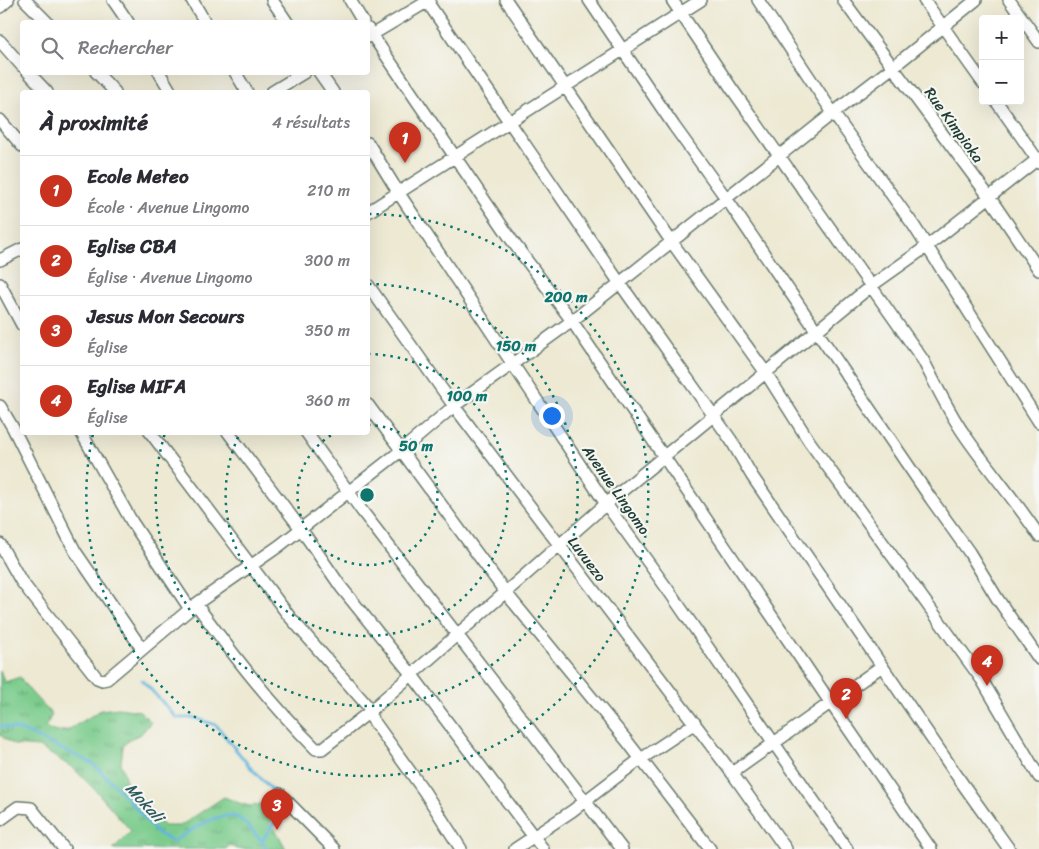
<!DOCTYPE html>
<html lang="fr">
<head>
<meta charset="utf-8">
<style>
  :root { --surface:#fff; --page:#f2f2f3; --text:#2b2b33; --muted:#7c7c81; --line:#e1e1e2; --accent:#c8321e }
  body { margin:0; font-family:Sriracha,sans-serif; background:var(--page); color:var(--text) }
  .controls { position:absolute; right:15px; top:15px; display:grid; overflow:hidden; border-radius:5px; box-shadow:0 5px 20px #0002 }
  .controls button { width:45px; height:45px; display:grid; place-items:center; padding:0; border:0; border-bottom:1px solid var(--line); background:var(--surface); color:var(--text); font:25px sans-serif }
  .you { position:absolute; left:551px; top:415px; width:18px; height:18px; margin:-12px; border:4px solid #fff; border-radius:50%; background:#1a73e8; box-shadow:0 0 0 8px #1a73e833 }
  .badge { display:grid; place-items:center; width:32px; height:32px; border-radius:50%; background:var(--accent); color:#fff; font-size:16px; font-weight:700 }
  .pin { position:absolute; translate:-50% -41px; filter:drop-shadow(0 1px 2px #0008) }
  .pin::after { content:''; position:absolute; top:26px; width:18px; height:15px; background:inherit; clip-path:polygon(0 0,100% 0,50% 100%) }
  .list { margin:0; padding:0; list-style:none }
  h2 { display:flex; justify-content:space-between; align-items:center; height:65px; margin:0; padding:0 20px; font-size:21px }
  h2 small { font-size:16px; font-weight:400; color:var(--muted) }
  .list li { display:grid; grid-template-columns:32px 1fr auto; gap:15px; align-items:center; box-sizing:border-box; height:70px; padding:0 20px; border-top:1px solid var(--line) }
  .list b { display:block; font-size:19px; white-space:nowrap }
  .list p { margin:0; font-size:16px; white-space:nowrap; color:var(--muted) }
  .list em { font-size:16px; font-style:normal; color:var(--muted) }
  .icon { flex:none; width:28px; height:28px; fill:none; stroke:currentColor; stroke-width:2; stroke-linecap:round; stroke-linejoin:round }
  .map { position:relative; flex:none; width:1039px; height:849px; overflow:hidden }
  .search { position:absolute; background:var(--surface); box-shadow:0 5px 20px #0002; left:20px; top:20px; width:350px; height:55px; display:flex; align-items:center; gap:12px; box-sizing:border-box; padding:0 18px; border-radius:5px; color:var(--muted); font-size:19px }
  .panel { position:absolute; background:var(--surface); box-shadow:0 5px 20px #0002; left:20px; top:90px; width:350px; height:345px; border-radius:5px }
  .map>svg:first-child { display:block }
</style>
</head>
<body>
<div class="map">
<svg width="1039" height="849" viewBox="0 0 1039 849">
  <defs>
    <pattern id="grass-tufts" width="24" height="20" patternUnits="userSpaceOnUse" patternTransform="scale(1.25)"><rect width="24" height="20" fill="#7ccc8d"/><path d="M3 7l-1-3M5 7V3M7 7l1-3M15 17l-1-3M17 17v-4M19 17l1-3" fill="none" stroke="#65a774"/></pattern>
  </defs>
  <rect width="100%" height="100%" fill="#f6f6f2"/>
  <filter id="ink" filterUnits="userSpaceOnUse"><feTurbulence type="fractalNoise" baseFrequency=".02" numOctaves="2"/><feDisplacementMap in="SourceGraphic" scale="10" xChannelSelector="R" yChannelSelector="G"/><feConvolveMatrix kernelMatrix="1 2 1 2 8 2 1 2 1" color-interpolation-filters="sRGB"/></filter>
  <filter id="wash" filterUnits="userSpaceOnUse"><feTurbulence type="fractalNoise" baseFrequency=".0096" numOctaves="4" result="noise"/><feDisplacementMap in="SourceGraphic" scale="20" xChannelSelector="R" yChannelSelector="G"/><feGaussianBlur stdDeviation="1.12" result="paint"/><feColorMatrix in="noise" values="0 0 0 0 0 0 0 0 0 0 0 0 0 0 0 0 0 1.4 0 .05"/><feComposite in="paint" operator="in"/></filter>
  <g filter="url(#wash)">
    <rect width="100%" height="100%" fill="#ede9d3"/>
    <path fill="url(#grass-tufts)" stroke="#4e8460" d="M0 671 5 682 20 677C28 691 41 702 52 715L45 727 56 732 68 730 101 710 118 708 140 711 151 722 141 734 131 738 123 746 121 764 127 784 139 796 164 826H180L224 797C243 804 255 813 270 796L284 804 269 824 276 830 286 849H236L230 845 226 849H113L131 831 98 793 73 768 39 747 14 745 0 735Z"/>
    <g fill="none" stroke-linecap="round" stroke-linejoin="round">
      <path stroke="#62b6de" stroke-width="3" d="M142 680 177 718H195L216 725 250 767 277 795
        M0 726 21 730 92 763 122 792 158 834 174 841C189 832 223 807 240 819 248 825 255 834 262 841L264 846 267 849
        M262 841 286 804 285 803"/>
    </g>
  </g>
  <g filter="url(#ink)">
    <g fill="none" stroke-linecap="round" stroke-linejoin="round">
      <defs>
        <path id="street" d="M25 0 47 22
          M113 0 128 22
          M192 0 205 22
          M272 0 287 22
          M350 0 363 22
          M426 0 619 282 731 440 752 476 962 783 1009 849
          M506 0 671 241 766 373 809 441 982 680 1039 777
          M589 0 674 126 726 198 931 499 969 552 997 598 1039 659
          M672 0 732 89 923 360C936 385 948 411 964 434 988 469 1016 501 1039 536
          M758 0 833 113 914 226 1039 422
          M843 0 990 198 1039 270
          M924 0 983 83
          M1009 0 1039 42
          M0 7 8 0
          M368 29 513 242 572 321 830 702 931 849
          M368 37 430 0
          M0 41 22 66
          M28 72 47 92
          M96 72 115 92
          M159 72 171 92
          M235 72 247 92
          M319 72 333 92
          M272 92 305 72
          M996 101 1039 162
          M0 120 22 146
          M368 143 398 192 606 504 671 594 847 849
          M368 212 701 0
          M0 260 22 249
          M0 284 22 325
          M368 285 454 406 732 773 786 849
          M368 405 506 593 627 741 710 849
          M0 406 13 428 75 551 142 649
          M81 432 132 522 190 609
          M150 432 289 616 371 710
          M228 432 301 529 341 587 412 675 543 849
          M306 432 362 511 622 849
          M0 544 21 581 97 678 102 680 107 679 196 604 279 546 402 450 454 406 572 321 833 113 893 67 976 0
          M196 604C234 656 271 704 316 749H322L368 713 606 504 713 416 871 286 926 247 1039 158
          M368 713 424 791 461 849
          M732 773 882 666
          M280 794 334 849
          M0 820 18 807 31 808 64 849
          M515 849 572 811 635 763 695 723"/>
      </defs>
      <use href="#street" stroke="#67796c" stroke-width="14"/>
      <use href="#street" stroke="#fff" stroke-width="11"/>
    </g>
  </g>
  <g fill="none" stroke="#0f766e" stroke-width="2.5" stroke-dasharray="2.5 5">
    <path d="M368 425A70 70 0 1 1 335 433"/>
    <path d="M368 354A141 141 0 1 1 240 433"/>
    <path d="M369 284A211 211 0 1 1 165 433"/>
    <path d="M369 214A281 281 0 1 1 93 434"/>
  </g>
  <g text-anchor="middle" stroke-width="4.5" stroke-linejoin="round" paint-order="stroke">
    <g font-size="15" fill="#1f3d34" stroke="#f6f6f2">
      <text transform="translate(954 125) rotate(54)" y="5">Rue Kimpioka</text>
      <text transform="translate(616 490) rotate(55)" y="5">Avenue Lingomo</text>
      <text transform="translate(587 559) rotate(53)" y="5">Luvuezo</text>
    </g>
    <g font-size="16" font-style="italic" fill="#305b5e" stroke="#f6f6f2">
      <text transform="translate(145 802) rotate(47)" y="6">Mokali</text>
    </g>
  </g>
  <circle cx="367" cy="495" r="8" fill="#0f766e" stroke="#f6f6f2" stroke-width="2.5"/>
  <g font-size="15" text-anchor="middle" font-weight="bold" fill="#0f766e" stroke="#f6f6f2" stroke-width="4.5" stroke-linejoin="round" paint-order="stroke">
    <text x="566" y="302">200 m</text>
    <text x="516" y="351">150 m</text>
    <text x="467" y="401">100 m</text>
    <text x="416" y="451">50 m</text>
  </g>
</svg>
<div class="controls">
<button>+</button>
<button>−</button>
</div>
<div class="you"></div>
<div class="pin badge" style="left:405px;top:163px">1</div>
<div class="pin badge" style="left:846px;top:719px">2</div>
<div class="pin badge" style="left:277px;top:830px">3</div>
<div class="pin badge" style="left:987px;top:686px">4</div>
<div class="search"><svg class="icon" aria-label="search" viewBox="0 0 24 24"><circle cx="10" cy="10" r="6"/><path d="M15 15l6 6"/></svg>Rechercher</div>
<section class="panel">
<h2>À proximité<small>4 résultats</small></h2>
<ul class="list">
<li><span class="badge">1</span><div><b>Ecole Meteo</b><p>École · Avenue Lingomo</p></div><em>210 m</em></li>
<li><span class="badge">2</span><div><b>Eglise CBA</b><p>Église · Avenue Lingomo</p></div><em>300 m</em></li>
<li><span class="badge">3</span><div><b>Jesus Mon Secours</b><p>Église</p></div><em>350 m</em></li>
<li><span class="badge">4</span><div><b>Eglise MIFA</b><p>Église</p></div><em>360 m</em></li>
</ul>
</section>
</div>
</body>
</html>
